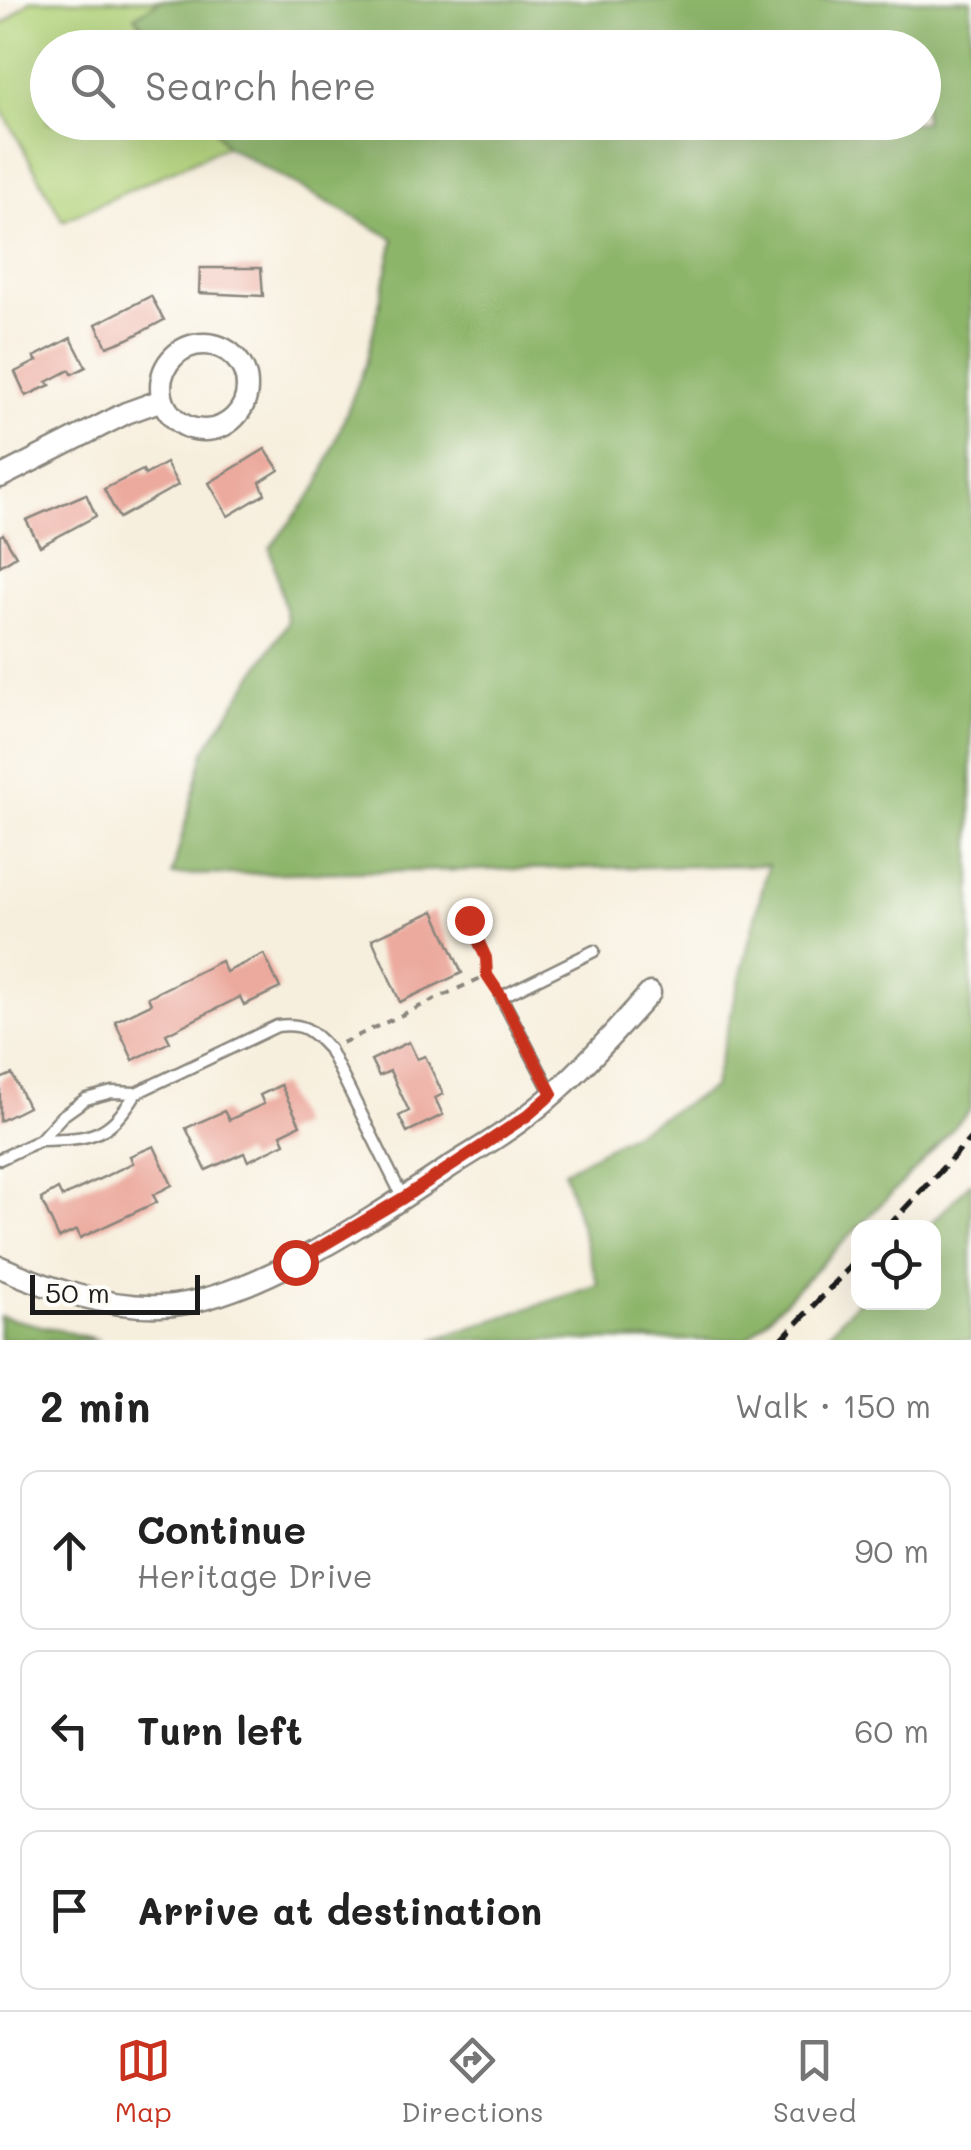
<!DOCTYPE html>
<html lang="en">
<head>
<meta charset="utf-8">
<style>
  :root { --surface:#fff; --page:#f2f2f2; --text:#222; --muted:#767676; --line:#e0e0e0; --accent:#c8321e }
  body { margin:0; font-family:Mali,sans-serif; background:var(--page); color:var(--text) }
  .controls { position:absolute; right:30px; bottom:30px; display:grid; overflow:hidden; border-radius:20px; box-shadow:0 10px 40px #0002 }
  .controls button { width:90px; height:90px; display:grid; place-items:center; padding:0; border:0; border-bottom:2px solid var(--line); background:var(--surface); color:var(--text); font:50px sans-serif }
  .scale { position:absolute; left:30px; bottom:25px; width:170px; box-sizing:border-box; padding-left:10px; border:5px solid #1c1c1c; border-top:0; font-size:28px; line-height:35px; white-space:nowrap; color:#1c1c1c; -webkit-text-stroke:8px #fdfcf7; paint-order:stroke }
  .stop { position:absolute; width:30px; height:30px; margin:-22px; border:8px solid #c8321e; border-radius:50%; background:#fff }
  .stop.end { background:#c8321e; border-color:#fff; box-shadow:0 2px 10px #0008 }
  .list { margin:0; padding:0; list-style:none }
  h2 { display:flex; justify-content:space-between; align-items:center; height:130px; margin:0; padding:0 40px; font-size:42px }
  h2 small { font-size:32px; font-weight:400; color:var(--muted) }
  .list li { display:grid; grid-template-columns:65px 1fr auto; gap:30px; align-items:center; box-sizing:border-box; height:160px; margin:0 20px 20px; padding:0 20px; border:2px solid var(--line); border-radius:20px }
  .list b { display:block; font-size:38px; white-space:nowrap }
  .list p { margin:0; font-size:32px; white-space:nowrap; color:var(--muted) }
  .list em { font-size:32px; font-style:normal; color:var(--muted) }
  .icon { flex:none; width:55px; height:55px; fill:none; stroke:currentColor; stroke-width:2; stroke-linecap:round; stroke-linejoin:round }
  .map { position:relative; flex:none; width:971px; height:1340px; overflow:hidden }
  .search { position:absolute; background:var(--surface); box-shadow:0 10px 40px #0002; left:30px; right:30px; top:30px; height:110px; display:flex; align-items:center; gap:25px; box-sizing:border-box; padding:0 35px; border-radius:55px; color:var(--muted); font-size:38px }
  .sheet { height:670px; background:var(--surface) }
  nav { display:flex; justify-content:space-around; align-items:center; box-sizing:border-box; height:140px; border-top:2px solid var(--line); background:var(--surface); font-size:28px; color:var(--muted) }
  nav a { display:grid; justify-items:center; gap:5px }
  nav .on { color:var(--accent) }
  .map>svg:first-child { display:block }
</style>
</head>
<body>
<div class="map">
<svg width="971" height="1340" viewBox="0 0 971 1340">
  <rect width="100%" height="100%" fill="#fdfcf7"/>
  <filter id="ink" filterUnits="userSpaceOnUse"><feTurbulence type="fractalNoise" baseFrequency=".01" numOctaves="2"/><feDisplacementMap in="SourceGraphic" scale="20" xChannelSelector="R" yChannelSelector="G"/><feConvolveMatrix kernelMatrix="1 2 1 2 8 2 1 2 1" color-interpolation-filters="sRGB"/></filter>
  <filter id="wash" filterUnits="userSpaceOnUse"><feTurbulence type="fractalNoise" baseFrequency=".0048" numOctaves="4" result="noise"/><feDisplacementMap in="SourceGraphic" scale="40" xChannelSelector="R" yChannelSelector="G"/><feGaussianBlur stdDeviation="2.25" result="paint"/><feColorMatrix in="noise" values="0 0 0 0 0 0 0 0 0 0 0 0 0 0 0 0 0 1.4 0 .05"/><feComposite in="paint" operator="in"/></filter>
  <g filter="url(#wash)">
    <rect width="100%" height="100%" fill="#f7efde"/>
    <path fill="#b2d37b" stroke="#67784c" stroke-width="2.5" d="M31 0H161L135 16 157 47 48 48V122L210 123 226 146 63 221 0 106V27Z"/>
    <path fill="#8db56b" stroke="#546844" stroke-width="2.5" d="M161 0H971V1109L913 1172 746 1340H433L598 1285 564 1171 713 1088 768 865 172 875 204 751 288 622 270 548 318 486 366 363 394 239 226 146 210 123 924 122V48L157 47 135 16Z
      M971 1182V1340H822L858 1301 934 1302V1228L928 1227Z
      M0 1316 99 1340H0Z"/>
    <g id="blocks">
      <path fill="#ecaa9f" d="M200 268H261L263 296 199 293Z
        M151 296 164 320 128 339 107 347 96 324Z
        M71 338 86 367 72 374 70 370 47 382 50 385 26 396 15 372 37 361 34 357Z
        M265 449 279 470 260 482 265 494 228 516 209 483Z
        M166 463 178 485 119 518 104 489 143 470 145 475Z
        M86 494 96 516 40 546 26 520Z
        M3 534 16 556 0 566V536Z
        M434 911 462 973 400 1002 372 939Z
        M264 954 280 988 244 1005 240 997 166 1034 170 1042 133 1060 115 1021 151 1004 148 997 221 961 226 972Z
        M409 1042 417 1059 425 1056 443 1094 435 1098 443 1115 407 1132 399 1116 409 1111 390 1071 379 1076 371 1060Z
        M12 1074 28 1107 0 1121V1079Z
        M281 1085 300 1125 281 1134 285 1143 248 1161 244 1153 206 1170 186 1128 224 1111 229 1120 264 1104 260 1095Z
        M154 1146 172 1185 153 1195 157 1202 80 1238 77 1230 59 1238 41 1199 58 1189 62 1197 133 1163 130 1156Z"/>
    </g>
  </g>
  <g filter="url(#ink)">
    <use href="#blocks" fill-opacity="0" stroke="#8a867d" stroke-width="2.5"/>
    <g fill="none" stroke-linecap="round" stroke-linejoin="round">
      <defs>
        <path id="lane" d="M552 1094 501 997 594 951
          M40 1140C91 1139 108 1138 136 1093
          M0 1159 40 1140 62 1116 86 1099 112 1092 136 1093 277 1026C303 1023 311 1029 329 1049L403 1198"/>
        <path id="street" d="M161 387a43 43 0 1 1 86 0a43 43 0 1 1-86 0Z
          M0 477 126 413 162 400
          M0 1267C50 1289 105 1308 161 1306 250 1302 371 1219 445 1170 472 1152 502 1136 527 1116 573 1081 612 1035 650 993"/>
      </defs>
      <use href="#lane" stroke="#8a867d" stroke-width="15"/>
      <use href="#street" stroke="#8a867d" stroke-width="25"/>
      <path stroke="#8a867d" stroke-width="4" stroke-dasharray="8 8" stroke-linecap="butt" d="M469 920 486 958 487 975 493 984
        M342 1043 487 975"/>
      <use href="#lane" stroke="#fff" stroke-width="10"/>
      <use href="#street" stroke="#fff" stroke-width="20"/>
      <path stroke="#1c1c1c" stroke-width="6" stroke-dasharray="15 8" stroke-linecap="butt" d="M887 1228 971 1138
        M781 1340 858 1259"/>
    </g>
  </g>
  <g fill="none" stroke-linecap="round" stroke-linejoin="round" filter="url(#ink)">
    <path stroke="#c8321e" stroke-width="12" d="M295 1262 403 1198 527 1116 552 1094 501 996 487 975 486 958 469 920"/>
  </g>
</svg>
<div class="controls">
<button><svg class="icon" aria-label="locate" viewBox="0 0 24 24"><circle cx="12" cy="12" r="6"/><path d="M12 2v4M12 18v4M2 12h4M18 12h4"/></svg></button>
</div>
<div class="scale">50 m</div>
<div class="stop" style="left:295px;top:1262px"></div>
<div class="stop end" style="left:469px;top:920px"></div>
<div class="search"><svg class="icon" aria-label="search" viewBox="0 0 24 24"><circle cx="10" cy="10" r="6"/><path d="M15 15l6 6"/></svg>Search here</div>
</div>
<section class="sheet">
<h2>2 min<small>Walk · 150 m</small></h2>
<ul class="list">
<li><svg class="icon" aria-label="ahead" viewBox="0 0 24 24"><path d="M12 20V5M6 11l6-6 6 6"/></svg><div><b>Continue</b><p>Heritage Drive</p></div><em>90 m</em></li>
<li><svg class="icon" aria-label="left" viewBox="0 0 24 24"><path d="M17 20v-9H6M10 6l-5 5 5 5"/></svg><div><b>Turn left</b></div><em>60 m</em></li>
<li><svg class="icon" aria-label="arrive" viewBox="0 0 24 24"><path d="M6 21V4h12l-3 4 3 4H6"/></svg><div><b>Arrive at destination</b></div></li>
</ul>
</section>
<nav>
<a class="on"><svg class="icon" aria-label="map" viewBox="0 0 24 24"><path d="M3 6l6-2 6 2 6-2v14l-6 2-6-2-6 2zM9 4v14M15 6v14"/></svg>Map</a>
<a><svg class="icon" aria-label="directions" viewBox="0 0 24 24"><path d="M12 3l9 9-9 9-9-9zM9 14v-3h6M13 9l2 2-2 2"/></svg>Directions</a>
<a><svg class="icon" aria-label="saved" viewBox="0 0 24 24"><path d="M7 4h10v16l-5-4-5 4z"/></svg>Saved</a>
</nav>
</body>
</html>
